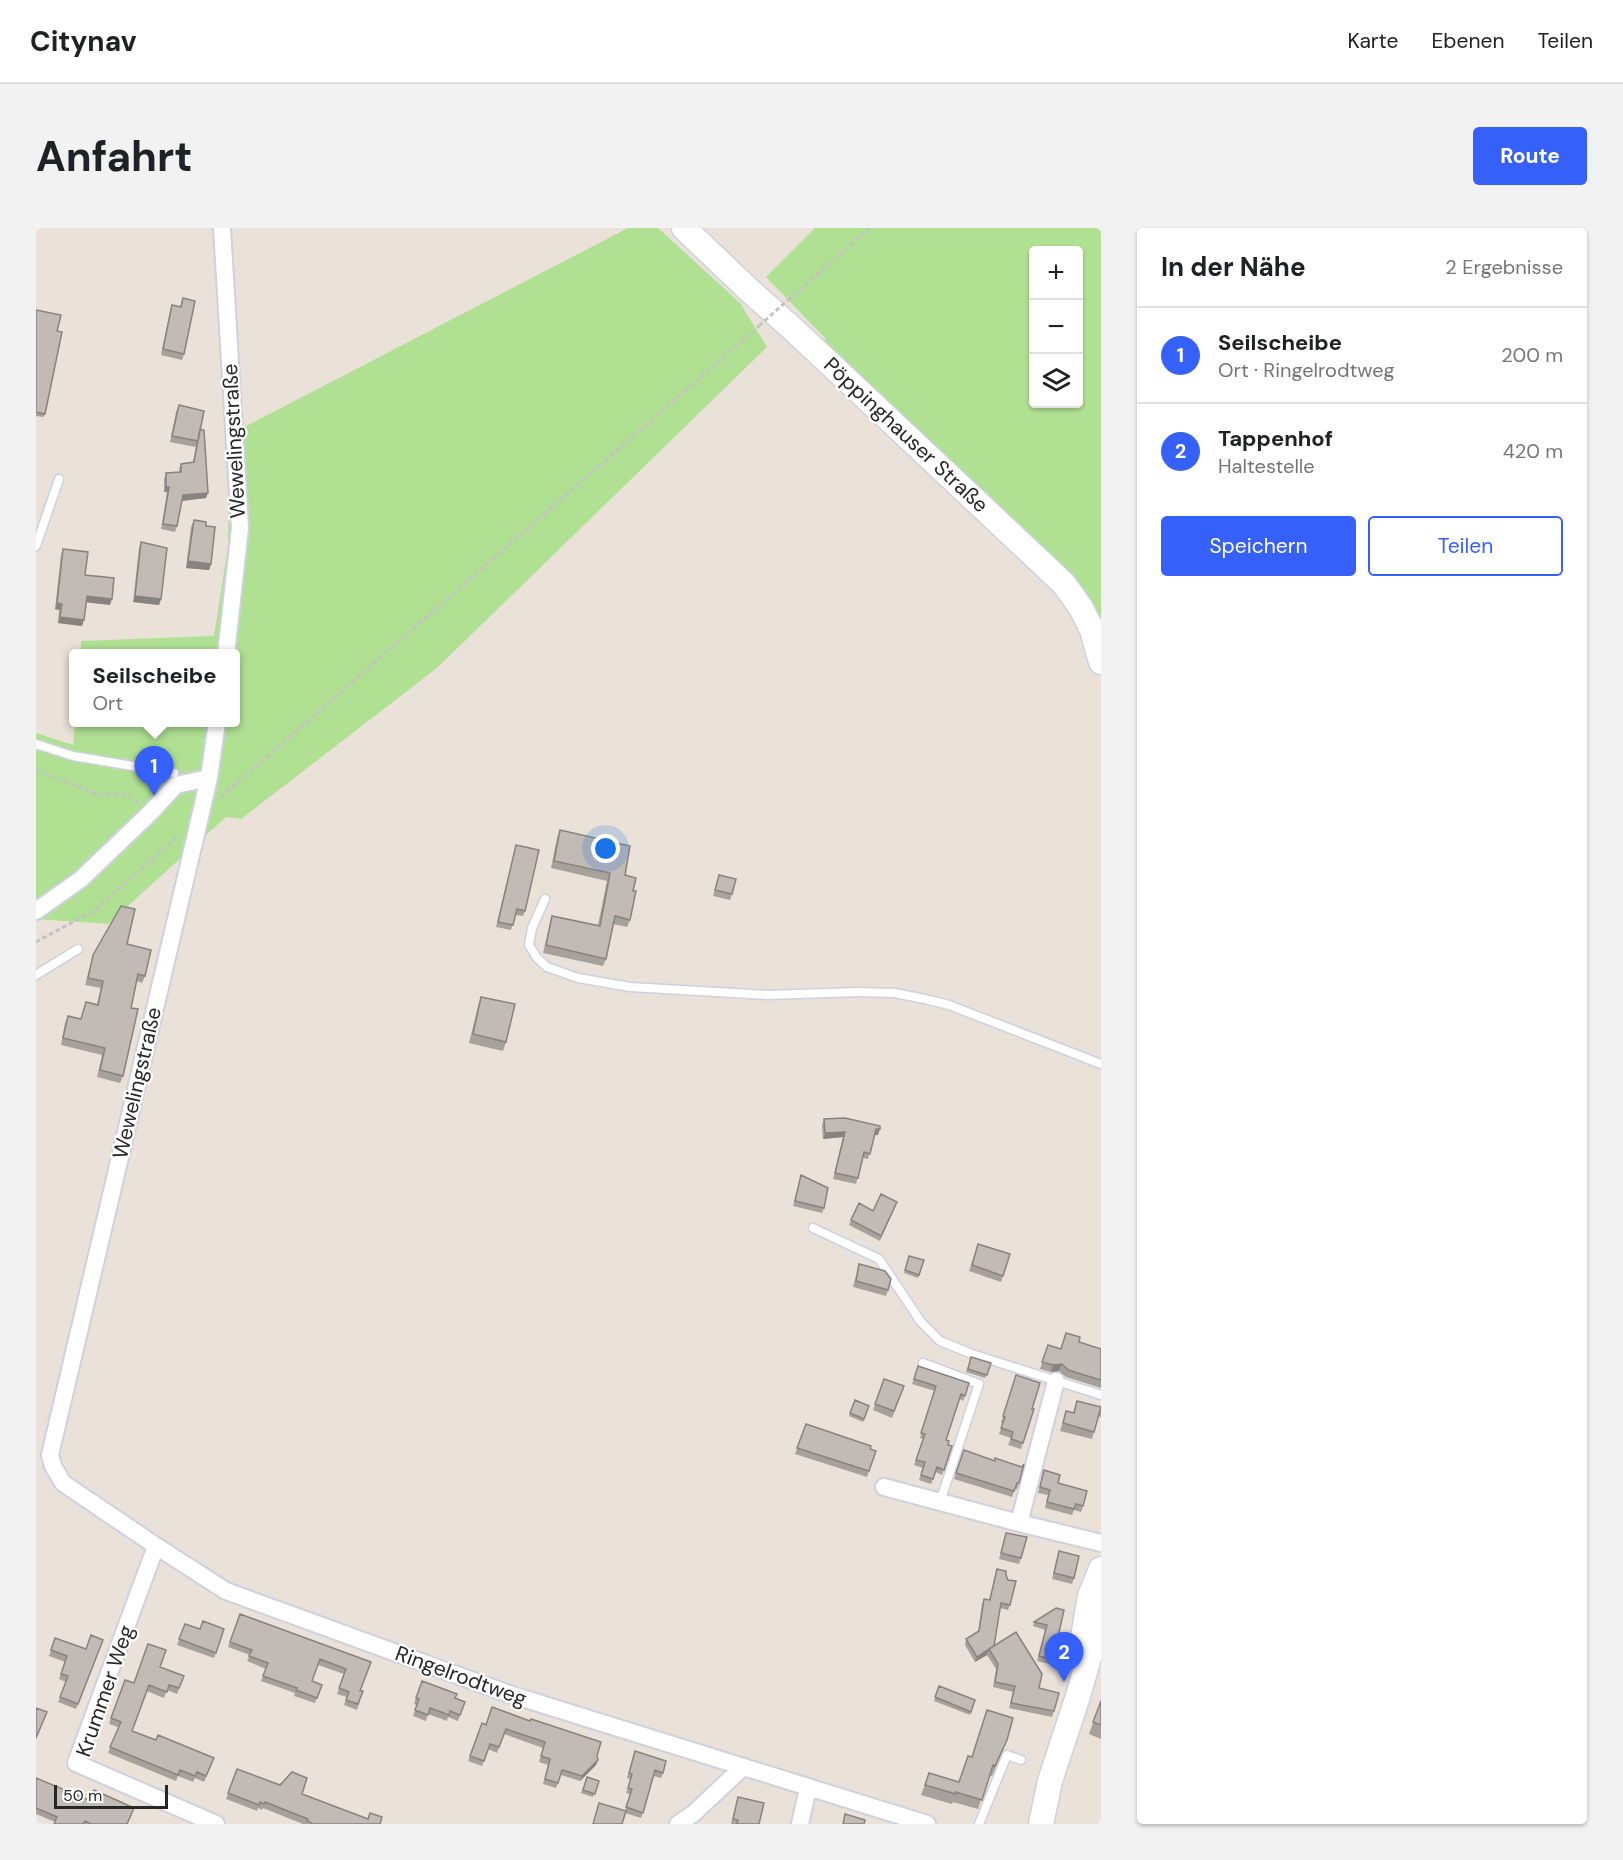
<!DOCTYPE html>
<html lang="de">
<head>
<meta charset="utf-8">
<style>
  :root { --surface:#fff; --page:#f2f2f2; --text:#202124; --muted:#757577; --line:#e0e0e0; --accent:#3560f9 }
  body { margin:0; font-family:"DM Sans",sans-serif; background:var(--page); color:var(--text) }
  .controls { position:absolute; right:18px; top:18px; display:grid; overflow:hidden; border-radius:6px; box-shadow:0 2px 4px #0004 }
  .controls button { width:54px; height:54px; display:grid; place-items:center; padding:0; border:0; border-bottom:2px solid var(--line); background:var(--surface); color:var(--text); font:30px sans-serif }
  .scale { position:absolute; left:18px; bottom:15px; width:114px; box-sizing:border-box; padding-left:6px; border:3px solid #272727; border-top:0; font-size:16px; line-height:21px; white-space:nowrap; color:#272727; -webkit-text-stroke:4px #fff; paint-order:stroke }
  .you { position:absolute; left:570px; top:621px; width:21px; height:21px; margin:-15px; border:4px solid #fff; border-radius:50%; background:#1a73e8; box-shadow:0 0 0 9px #1a73e833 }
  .badge { display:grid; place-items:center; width:39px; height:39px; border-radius:50%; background:var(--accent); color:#fff; font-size:20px; font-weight:700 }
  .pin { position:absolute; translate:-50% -50px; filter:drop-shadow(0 2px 3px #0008) }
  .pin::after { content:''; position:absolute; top:32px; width:21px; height:18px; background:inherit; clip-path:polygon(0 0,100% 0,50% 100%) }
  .popup { position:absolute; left:33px; top:421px; width:171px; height:78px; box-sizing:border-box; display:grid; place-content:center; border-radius:6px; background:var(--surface); filter:drop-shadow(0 2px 4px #0005); font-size:20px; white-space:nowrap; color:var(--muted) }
  .popup b { font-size:22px; color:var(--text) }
  .popup::after { content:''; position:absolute; left:50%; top:100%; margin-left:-12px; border:12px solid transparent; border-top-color:var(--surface) }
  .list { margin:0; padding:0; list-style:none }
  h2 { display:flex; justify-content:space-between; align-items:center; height:78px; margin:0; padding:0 24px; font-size:26px }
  h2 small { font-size:20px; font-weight:400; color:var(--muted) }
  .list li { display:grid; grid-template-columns:39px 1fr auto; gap:18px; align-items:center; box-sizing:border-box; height:96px; padding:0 24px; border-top:2px solid var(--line) }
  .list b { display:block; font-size:22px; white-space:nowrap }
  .list p { margin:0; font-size:20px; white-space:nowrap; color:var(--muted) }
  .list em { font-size:20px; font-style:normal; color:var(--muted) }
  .actions { display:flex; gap:12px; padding:18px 24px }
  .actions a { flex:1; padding:14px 0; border:2px solid var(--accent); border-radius:6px; text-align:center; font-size:21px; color:var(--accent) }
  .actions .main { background:var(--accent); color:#fff }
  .icon { flex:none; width:33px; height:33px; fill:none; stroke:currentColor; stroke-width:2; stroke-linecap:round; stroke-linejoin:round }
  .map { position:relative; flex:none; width:1065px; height:1596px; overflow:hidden; border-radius:6px }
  header { display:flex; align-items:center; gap:36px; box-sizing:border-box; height:84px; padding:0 30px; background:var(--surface); border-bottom:2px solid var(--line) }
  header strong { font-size:28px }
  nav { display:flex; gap:33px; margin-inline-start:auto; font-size:21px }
  .intro { display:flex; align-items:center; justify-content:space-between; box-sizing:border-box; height:144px; padding:0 36px }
  h1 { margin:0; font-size:42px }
  .button { padding:15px 27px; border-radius:6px; background:var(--accent); color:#fff; font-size:21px; font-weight:700 }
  main { display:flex; gap:36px; padding:0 36px }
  aside { flex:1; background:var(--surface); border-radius:6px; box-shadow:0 2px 4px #0004 }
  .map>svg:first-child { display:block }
</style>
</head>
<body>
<header>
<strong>Citynav</strong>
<nav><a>Karte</a><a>Ebenen</a><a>Teilen</a></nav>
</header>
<div class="intro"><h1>Anfahrt</h1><a class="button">Route</a></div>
<main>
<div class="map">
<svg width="1065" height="1596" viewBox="0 0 1065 1596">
  <rect width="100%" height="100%" fill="#eae1d8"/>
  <path fill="#b0e193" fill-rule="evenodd" d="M592 0H622L704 75 731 119 401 440 205 591 190 589 72 696 0 691V505L37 517 39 495 199 494V426L45 425V413L178 408 192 318 193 207Z
    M779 0H1065V404L791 121 789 110 730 49ZM998 22H1042V176H998Z"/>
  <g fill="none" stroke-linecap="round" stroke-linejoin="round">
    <defs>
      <path id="service" d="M0 318 23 251
        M0 516 37 528 138 545
        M509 671 496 700 493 717 501 730 511 739 542 750 594 759 731 767 822 764 858 765 889 771 913 777 1065 836
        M0 747 42 721
        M777 1000 843 1031 885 1094 904 1113 936 1126 1065 1167
        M887 1135 943 1156 904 1274
        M943 1596 971 1527 985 1532"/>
      <path id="minor" d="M186 0 204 300 190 426
        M181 494 173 550 164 589 14 1227 17 1238 27 1255 120 1318 190 1363 473 1466 891 1596
        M0 683 45 651 115 584 140 557 173 550
        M848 1259 983 1295 1065 1315
        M983 1295 1020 1153
        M120 1318 40 1535 180 1596
        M642 1596 657 1586 706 1540
        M764 1596 772 1560"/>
      <path id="secondary" d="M648 0 712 61 759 103 1028 356 1045 380 1056 402 1065 434
        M1047 1409 1054 1368 1065 1341
        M1005 1596 1014 1553 1042 1468 1065 1388"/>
    </defs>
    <use href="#service" stroke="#cdd1e0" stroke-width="11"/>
    <use href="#minor" stroke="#cdd1e0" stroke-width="20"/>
    <use href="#secondary" stroke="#cdd1e0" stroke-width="27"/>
    <path stroke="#c3c3c3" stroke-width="3" stroke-dasharray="4.5 3" stroke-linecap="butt" d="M752 72 834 0
      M0 542 63 567 78 566 93 568 102 575
      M185 569 723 98
      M0 714 59 682 144 606"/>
    <use href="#service" stroke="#fff" stroke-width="8"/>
    <use href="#minor" stroke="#fff" stroke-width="16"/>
    <use href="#secondary" stroke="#fff" stroke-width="24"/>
    <path stroke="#c3c3c3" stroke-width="3" stroke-dasharray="4.5 3" stroke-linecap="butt" d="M723 98 752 72"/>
  </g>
  <path fill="#a7a19c" d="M147 70 148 126 146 132 125 127 134 83 136 77 144 79Z
    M0 82 21 103 8 189 0 188Z
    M143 177 164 201 170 270 146 273 141 298 139 304 125 301 131 264H128V251L130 245 143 244V241L145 236 157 234 160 218 159 219 134 214 140 184Z
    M158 292 170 298 175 336 173 342 150 340 155 299Z
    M105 314 125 371 123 377 97 374 103 320Z
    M27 321 74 377 50 374 46 398 22 395 23 382 19 381 25 327Z
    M524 602 589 647 597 663 594 692 591 699 577 696 570 731 567 738 507 725 514 696 516 688 562 697 571 653 515 640 521 610Z
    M480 617 489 683 487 688 479 687 475 702 460 699Z
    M683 647 696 666 694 672 677 668Z
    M91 716 109 748 106 755 101 753 95 780 87 848 84 855 61 849 66 827 25 817 29 795 32 788 45 791 50 774 61 776 65 760 49 757 57 727Z
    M445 769 470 814 467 823 433 815 442 778Z
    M788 891 842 907H839L832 931 827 930 820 956 797 951 807 909 787 911 786 897Z
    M765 947 788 980 786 985 757 978Z
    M859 979 844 1013 813 997 815 992 837 983Z
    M942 1016 974 1026 965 1054 933 1043Z
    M873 1028 888 1032 882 1050 868 1045Z
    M823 1036 852 1062 850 1068 817 1059Z
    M1030 1105 1043 1114 1065 1121V1160L1030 1149 1023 1143 1015 1144 1004 1141 1012 1117 1025 1121Z
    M935 1129 955 1135 949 1150 930 1144Z
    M882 1138 933 1155 927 1173 924 1171 910 1212 912 1217 916 1218 906 1247 900 1244 895 1256 883 1252 887 1240 878 1237 887 1211 884 1210 899 1163 876 1156Z
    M980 1147 996 1181 985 1221 972 1217 975 1210 963 1206 967 1195H965Z
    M848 1151 868 1158 856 1190 837 1182Z
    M819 1172 833 1178 827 1194 813 1188Z
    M1041 1173 1064 1179 1065 1177V1189L1062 1188 1056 1211 1024 1203 1030 1183 1037 1185Z
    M770 1196 840 1223 831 1249 759 1226Z
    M928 1222 983 1255 981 1261H979L976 1269 918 1251Z
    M1008 1242 1047 1278 1045 1284 1038 1282 1036 1287 1009 1280 1012 1267 1002 1265Z
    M970 1305 985 1330 983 1336 963 1331Z
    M1023 1323 1038 1350 1036 1356 1016 1351Z
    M961 1341 970 1347 974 1377 972 1382 964 1380 958 1418 1003 1460 1018 1483 1016 1489 973 1480 977 1464 957 1459 960 1441 951 1427 939 1434 929 1417 930 1411 942 1404 946 1376 948 1371 953 1372Z
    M1020 1380V1418L1028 1434 1026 1439 1001 1433 1009 1402 997 1398 998 1394Z
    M204 1386 335 1434 324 1463H327L321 1482 308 1477 311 1469 301 1466 308 1446 282 1437 276 1453 286 1457 279 1475 258 1468 259 1465 225 1453 230 1441 211 1433 214 1427 192 1419Z
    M149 1396 164 1401H188L178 1430 141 1417Z
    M19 1410 50 1421 67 1412 40 1481 22 1474 30 1454 23 1451 29 1434 13 1428Z
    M124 1439 148 1448 141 1466 131 1462 128 1470 111 1463 96 1503 176 1536 168 1554 159 1550 157 1554 142 1548 140 1553 72 1525 82 1499 73 1496 89 1452 98 1455Z
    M386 1453 419 1470 429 1474 422 1493 412 1489 411 1493 392 1486 390 1493 377 1488 381 1477 378 1476Z
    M903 1458 939 1472 934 1487 898 1473Z
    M1065 1473V1511L1053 1506Z
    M456 1479 561 1528 560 1537 544 1553 525 1547 520 1560 507 1556 512 1537 503 1534 507 1520 468 1506 461 1525 452 1521 446 1538 432 1533 446 1495 450 1497Z
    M951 1482 967 1522 956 1548 953 1547 942 1581 917 1574 916 1576 885 1567 893 1545 923 1554 932 1528 936 1529Z
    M599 1523 627 1545 625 1550 618 1548 605 1590 589 1585V1583L594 1566 590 1565 595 1551 591 1550Z
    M201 1541 344 1596H267L227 1580 226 1582 222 1580 221 1583 190 1571Z
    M551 1549 563 1553 557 1569 545 1565Z
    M0 1550 91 1596H18L19 1594 0 1586Z
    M702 1569 723 1596H695Z"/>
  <path fill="#88837f" d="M130 259H133L131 264H128Z
    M172 265 170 270 144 273 147 267Z
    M152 333 175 336 173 342 150 340Z
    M51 368 76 371 74 377 49 374Z
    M99 368 125 371 123 377 97 374Z
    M21 375 26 376 23 382 19 381Z
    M24 389 48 392 46 398 22 395Z
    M840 901H844L842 907H838Z
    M809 904 807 909 787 911 789 905Z
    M1026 1136 1023 1143 1015 1144 1017 1137Z
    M953 1421 951 1427 939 1434 941 1429Z
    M562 1532 560 1537 544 1553 546 1548Z"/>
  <path fill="#c2bbb5" stroke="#88837f" stroke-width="1.5" d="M147 70 159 73 148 126 127 121 136 77 145 79Z
    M0 82 25 87 21 103 26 104 9 186 0 184Z
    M143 177 168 183 162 213 136 208Z
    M164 201 168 202 172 265 147 267 141 298 127 296 133 259H130V245L145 244V236L158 234Z
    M158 292 170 294V298L179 299 175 336 152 333Z
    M105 314 131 320 125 371 99 368Z
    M27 321 52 324 49 347 78 350 76 371 51 368 48 392 24 389 26 376 21 375Z
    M524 602 594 618 589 647 600 650 597 663H600L594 692 579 688 570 731 510 717 516 688 564 698 574 645 518 633Z
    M480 617 503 622 489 683 481 681 477 697 462 694Z
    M683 647 700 651 696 666 679 662Z
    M85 678 99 681 91 716 115 722 109 748 102 746 95 780 102 781 87 848 64 842 69 820 27 810 32 788 45 791 50 774 62 777 67 753 52 750 57 727Z
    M445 769 479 776 470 814 437 806Z
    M809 890 844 898V901H840L834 926 828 924 822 950 799 945 809 904 789 905 788 891Z
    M765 947 792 960 788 980 759 973Z
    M845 966 861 974 845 1008 815 992 823 975 837 983Z
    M942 1016 974 1026 967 1048 936 1037Z
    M873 1028 888 1032 883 1047 869 1042Z
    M823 1036 849 1043 855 1051 852 1062 820 1053Z
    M1030 1105 1044 1109 1043 1114 1065 1121V1152L1032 1142 1026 1136 1017 1137 1006 1134 1012 1117 1025 1121Z
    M935 1129 955 1135 951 1147 932 1141Z
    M882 1138 933 1155 929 1168 925 1166 910 1212 913 1213 912 1217 916 1218 908 1242 901 1239 897 1251 885 1247 889 1234 880 1232 889 1206 885 1205 900 1158 878 1151Z
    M980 1147 1004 1155 996 1181H998L987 1215 975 1211 977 1204 965 1200 969 1189 967 1188Z
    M848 1151 868 1158 858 1183 839 1176Z
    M819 1172 833 1178 828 1191 814 1185Z
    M1041 1173 1065 1179 1058 1204 1027 1195 1030 1183 1038 1185Z
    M770 1196 835 1218 834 1221 840 1223 833 1243 761 1220Z
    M928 1222 959 1233V1230L986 1239 988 1236 983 1255H981L978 1263 920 1245Z
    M1008 1242 1024 1247 1022 1255 1051 1263 1047 1278 1040 1276 1038 1281 1011 1274 1014 1262 1004 1259Z
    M970 1305 991 1309 985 1330 965 1325Z
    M1023 1323 1043 1328 1038 1350 1018 1345Z
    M961 1341 970 1343V1347L972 1352 980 1353 974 1377 965 1375 958 1418 953 1421 980 1404 1006 1446 1003 1460 1023 1465 1018 1483 975 1475 979 1458 959 1454 962 1436 953 1421 941 1429 930 1411 943 1403 948 1371 954 1372Z
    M1020 1380 1028 1382 1020 1418 1032 1421 1028 1434 1003 1428 1011 1397 998 1394Z
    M204 1386 335 1434 324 1463H327L322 1476 310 1472 313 1464 303 1460 310 1441 284 1431 276 1453 286 1457 281 1470 260 1462 261 1460 227 1448 232 1435 213 1428 216 1422 194 1414Z
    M167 1393 188 1401 180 1425 143 1411 149 1396 164 1401Z
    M55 1407 67 1412 42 1476 24 1469 32 1448 25 1446 31 1428 15 1422 19 1410 50 1421Z
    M112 1416 130 1422 124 1439 148 1448 143 1460 133 1457 131 1464 113 1457 96 1503 120 1512 122 1507 178 1530 170 1548 161 1544 159 1548 144 1542 142 1547 74 1519 85 1494 75 1490 89 1452 98 1455Z
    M386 1453 421 1466 419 1470 429 1474 424 1487 414 1483 413 1487 394 1480 392 1487 379 1482 383 1471 380 1470Z
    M903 1458 939 1472 935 1484 899 1469Z
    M1065 1473V1497L1057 1494Z
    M456 1479 494 1493 495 1491 565 1514 561 1528 562 1532 546 1548 526 1542 522 1555 509 1551 514 1531 505 1528 509 1514 470 1501 463 1519 454 1516 448 1533 434 1528 446 1495 450 1497Z
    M0 1480 11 1484 0 1510Z
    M951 1482 977 1490 971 1512 959 1538 957 1537 946 1572 920 1564V1566L889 1557 893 1545 923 1554 932 1528 936 1529Z
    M599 1523 630 1533 627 1545 619 1542 607 1585 590 1579 596 1561 592 1560 596 1546 593 1545Z
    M201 1541 244 1557 256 1544 271 1550 266 1566 332 1591 334 1585 346 1589 344 1596H277L271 1593 272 1591 229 1574 228 1576 224 1574 223 1577 192 1565Z
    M551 1549 563 1553 559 1566 547 1562Z
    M0 1550 53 1572 58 1562 98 1580 91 1596H55L49 1593 47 1596H18L21 1589 0 1580Z
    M702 1569 728 1575 723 1596H701L702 1592 697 1591Z
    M563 1575 590 1583 586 1596H557Z
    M809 1586 829 1592 828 1596H807Z"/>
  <g text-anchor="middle" stroke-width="4.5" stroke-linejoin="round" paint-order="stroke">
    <g font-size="21" fill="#272727" stroke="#fff">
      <text transform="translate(870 207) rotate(43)" y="7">Pöppinghauser Straße</text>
      <text transform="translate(198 213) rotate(-93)" y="7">Wewelingstraße</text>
      <text transform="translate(101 855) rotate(-77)" y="7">Wewelingstraße</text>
      <text transform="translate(425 1448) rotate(20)" y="7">Ringelrodtweg</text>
      <text transform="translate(69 1463) rotate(-71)" y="7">Krummer Weg</text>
    </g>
  </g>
</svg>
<div class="controls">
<button>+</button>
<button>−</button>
<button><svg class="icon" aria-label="layers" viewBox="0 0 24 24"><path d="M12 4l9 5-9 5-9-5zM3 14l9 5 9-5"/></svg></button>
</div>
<div class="scale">50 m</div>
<div class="you"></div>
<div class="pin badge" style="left:118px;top:568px">1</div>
<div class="popup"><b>Seilscheibe</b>Ort</div>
<div class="pin badge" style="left:1028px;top:1454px">2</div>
</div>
<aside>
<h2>In der Nähe<small>2 Ergebnisse</small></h2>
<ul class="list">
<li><span class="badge">1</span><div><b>Seilscheibe</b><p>Ort · Ringelrodtweg</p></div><em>200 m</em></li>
<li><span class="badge">2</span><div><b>Tappenhof</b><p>Haltestelle</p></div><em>420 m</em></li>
</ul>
<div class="actions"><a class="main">Speichern</a><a>Teilen</a></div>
</aside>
</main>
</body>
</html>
